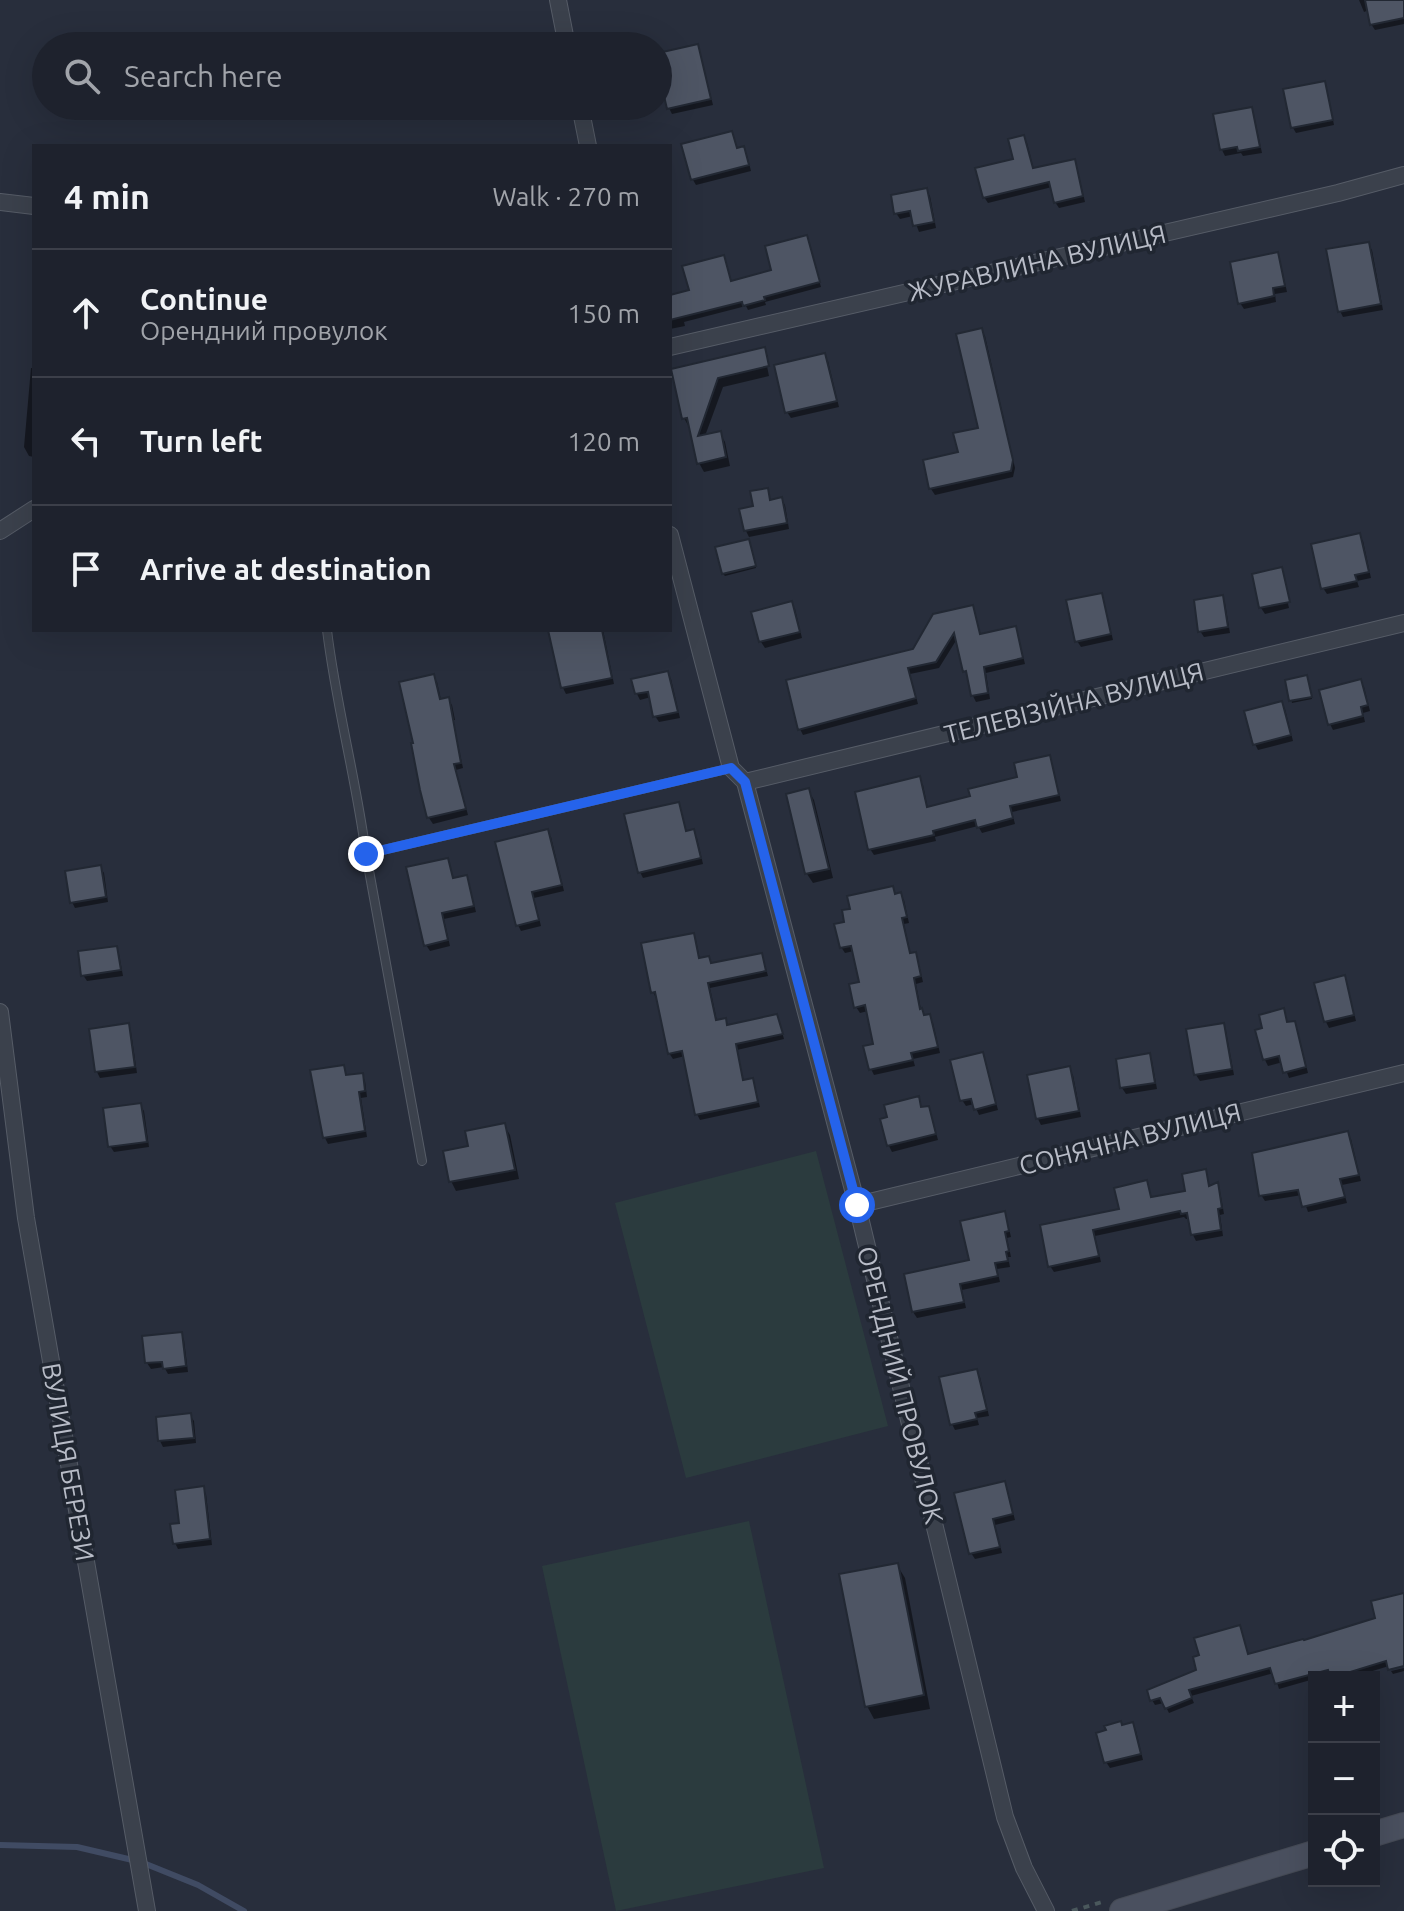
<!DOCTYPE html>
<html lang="en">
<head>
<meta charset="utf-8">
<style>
  :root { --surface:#1e222d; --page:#262a35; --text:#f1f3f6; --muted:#a1a4aa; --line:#3c3f49 }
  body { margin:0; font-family:Ubuntu,sans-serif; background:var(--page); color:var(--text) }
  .controls { position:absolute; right:24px; bottom:24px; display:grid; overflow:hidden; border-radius:0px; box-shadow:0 8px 32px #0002 }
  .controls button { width:72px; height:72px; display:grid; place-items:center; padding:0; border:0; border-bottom:2px solid var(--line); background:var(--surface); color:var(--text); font:40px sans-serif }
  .stop { position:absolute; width:24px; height:24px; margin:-18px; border:6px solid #2563eb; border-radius:50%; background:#fff }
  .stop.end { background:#2563eb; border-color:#fff; box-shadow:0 2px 8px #0008 }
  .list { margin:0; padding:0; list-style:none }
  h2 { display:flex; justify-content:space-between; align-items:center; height:104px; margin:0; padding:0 32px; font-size:34px }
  h2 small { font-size:26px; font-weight:400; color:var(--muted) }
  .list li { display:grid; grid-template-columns:52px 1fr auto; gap:24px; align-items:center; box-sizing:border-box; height:128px; padding:0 32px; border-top:2px solid var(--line) }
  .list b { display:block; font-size:30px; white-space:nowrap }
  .list p { margin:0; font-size:26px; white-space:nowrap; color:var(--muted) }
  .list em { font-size:26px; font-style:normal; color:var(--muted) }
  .icon { flex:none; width:44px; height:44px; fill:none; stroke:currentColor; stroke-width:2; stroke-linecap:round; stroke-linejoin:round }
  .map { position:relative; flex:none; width:1404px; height:1911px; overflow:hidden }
  .search { position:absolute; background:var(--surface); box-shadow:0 8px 32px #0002; left:32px; top:32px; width:640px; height:88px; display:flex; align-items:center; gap:20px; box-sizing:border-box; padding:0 28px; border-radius:44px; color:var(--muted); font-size:30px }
  .panel { position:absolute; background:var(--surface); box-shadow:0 8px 32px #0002; left:32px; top:144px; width:640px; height:488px; border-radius:0px }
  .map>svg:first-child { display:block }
</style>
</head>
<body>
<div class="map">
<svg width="1404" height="1911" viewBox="0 0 1404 1911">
  <rect width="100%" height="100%" fill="#282e3c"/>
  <path fill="#2b3b3e" d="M816 1151 888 1426 686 1478 615 1203Z
    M749 1521 824 1868 616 1911 542 1566Z"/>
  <path fill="#0007" d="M1359 0H1404V24L1375 30 1371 24 1369 10 1364 12Z
    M697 46 700 52 713 105 672 114 669 108 658 55Z
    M1324 83 1327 89 1334 125 1296 133 1293 128Z
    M1251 109 1254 115 1262 153 1243 156 1241 153 1225 156 1222 150Z
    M731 133 738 150 743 149 747 155 751 171 696 185 693 180Z
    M1024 137 1027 143 1034 170 1074 161 1077 167 1085 202 1059 208 1055 202 1052 187 988 203 984 197 1015 160Z
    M926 190 930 196 936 228 919 232 913 216 900 219 896 213Z
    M807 237 821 287 765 302 766 305 748 310 746 306 684 322 685 326 670 329V297L691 292 723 258 731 283 774 272Z
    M1368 244 1372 250 1383 310 1343 317 1340 311Z
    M1277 254 1280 260 1287 292 1275 294 1276 302 1244 309 1240 303Z
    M981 330 985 336 1015 468 1013 477 935 495 931 489 925 462 960 454 980 429Z
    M764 350 768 356H765L769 376 723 387 705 436 720 433 725 442 730 466 704 472 699 463 689 427 684 418 673 370Z
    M824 355 828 361 839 407 791 418 787 412 777 367Z
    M31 368H34V457L29 456 24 447Z
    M767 490 771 501 781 499 785 505 789 529 749 537 746 531 755 508Z
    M1359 535 1363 541 1371 578 1357 581 1359 587 1327 594 1323 588Z
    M750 543 756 568 725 576 723 574Z
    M1281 573 1289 608 1265 614 1261 608 1254 575Z
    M1101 595 1104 601 1113 640 1081 647 1077 641Z
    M1222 597 1225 603 1230 633 1204 637 1200 631Z
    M791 603 795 609 802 638 765 648 761 642 754 613Z
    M972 607 975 613 981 636 1015 629 1018 635 1025 664 986 673 990 699 976 702 973 696 969 677 965 671 957 639 939 668 910 674 918 704 803 735 800 729 915 651Z
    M550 630H603L614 684 566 694 563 688Z
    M667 673 671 679 680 718 659 722 655 716 651 697 640 700 637 694Z
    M433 676 437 682 441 700 448 699 452 705 455 720H453L463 768 456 770 468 815 433 824 429 818 422 789 414 745Z
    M1308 680 1312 699 1292 703 1287 681Z
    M1360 681 1364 687 1370 711 1363 713 1365 722 1333 730 1330 724Z
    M1282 703 1285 709 1293 741 1258 750 1255 744Z
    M1049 757 1052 763 1061 801 1012 812 1015 824 982 833 978 826 935 837 936 841 874 855 870 849 919 779 923 785 928 809 972 798 1020 778Z
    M808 790 814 800 833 878 813 883 807 874Z
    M678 804 681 810 687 833 693 832 697 838 703 864 643 878 640 872Z
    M547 831 551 837 564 891 534 898 541 926 521 931 518 925Z
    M447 860 454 880 466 877 469 883 476 912 444 919 450 946 430 951 426 945Z
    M100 867 104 873 108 902 75 908 72 902Z
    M892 888 896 895 900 894 904 900 909 923 904 924 911 955 915 954 918 960 923 982 916 984 921 1010 925 1017H929L933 1023 940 1053 913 1059 915 1066 874 1075 871 1069 876 1045 868 1011 860 1013 856 1007 861 983 854 951 845 953 841 947 846 923 852 910Z
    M693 935 696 940 700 960 712 965 761 955 764 961 768 976 710 988 717 1021 725 1020 728 1026 779 1021 784 1039 737 1050 744 1082 752 1081 755 1086 760 1107 700 1120 697 1114 685 1056 673 1059 669 1053 656 998 653 992Z
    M116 948 119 954 123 976 87 981 83 975Z
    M1344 978 1347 984 1356 1021 1329 1028 1326 1022 1317 984Z
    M1283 1011 1288 1024 1294 1023 1297 1029 1308 1073 1289 1078 1283 1062 1268 1066 1265 1060 1258 1031 1264 1029Z
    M1223 1025 1226 1031 1234 1075 1200 1081 1196 1075 1188 1031Z
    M128 1026 131 1032 137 1073 100 1078 97 1072Z
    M982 1054 985 1060 998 1110 979 1115 974 1104 966 1106 962 1100Z
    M1149 1055 1152 1061 1157 1089 1126 1094 1122 1088 1118 1060Z
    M343 1068 347 1077 362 1075 365 1081 367 1097 361 1098 367 1137 328 1144 325 1138Z
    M1069 1069 1073 1075 1081 1117 1041 1125 1038 1119 1029 1077Z
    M918 1099 922 1109 928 1108 931 1114 938 1140 892 1152 889 1146Z
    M140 1105 144 1111 149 1147 114 1152 110 1146Z
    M504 1125 510 1135 519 1179 456 1191 451 1181 471 1148Z
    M1347 1133 1351 1139 1361 1181 1342 1185 1347 1203 1308 1212 1302 1195 1265 1201 1261 1195Z
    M1205 1172 1210 1188 1217 1185 1220 1191 1224 1214 1220 1215 1223 1236 1196 1241 1193 1235 1190 1219H1186L1184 1217 1095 1236 1101 1262 1054 1272 1050 1266 1042 1227 1122 1211 1146 1183 1152 1199 1188 1193Z
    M1004 1214 1007 1220 1011 1237 1007 1238 1011 1257H1008L1010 1267 997 1269 1000 1282 962 1290 966 1308 917 1318 913 1312 971 1262Z
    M181 1334 184 1340 188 1372 168 1374 164 1367 151 1369 147 1363Z
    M976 1371 980 1377 989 1416 977 1418 979 1425 955 1430 952 1424Z
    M190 1415 194 1421 196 1443 163 1447 160 1441Z
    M1004 1483 1007 1489 1015 1520 995 1525 1002 1553 975 1559 971 1553Z
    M203 1488 206 1494 212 1545 178 1549 175 1543 181 1525Z
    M897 1565 905 1578 930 1709 874 1719 867 1706Z
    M1404 1595V1664L1389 1666 1353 1677H1332V1674L1314 1677V1679L1279 1689 1274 1673 1191 1696 1194 1703 1169 1713 1164 1703 1155 1705 1152 1700 1199 1672 1239 1627 1249 1656 1378 1620Z
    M1404 1668V1671L1393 1674 1391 1671Z
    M1132 1725 1136 1731 1143 1760 1110 1768 1106 1762 1099 1734Z"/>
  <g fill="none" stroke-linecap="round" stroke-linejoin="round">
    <path stroke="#404b63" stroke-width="6" d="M0 1845 77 1847 141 1862 198 1885 244 1911"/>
  </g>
  <path fill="#4e5564" stroke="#222833" stroke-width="2" d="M1365 0H1404V18L1370 25Z
    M698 44 711 99 667 109 658 70V53Z
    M1325 81 1333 120 1291 128 1283 89Z
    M1252 107 1260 147 1238 151 1237 147 1220 150 1213 114Z
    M732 131 737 148 744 146 749 165 691 180 681 144Z
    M1024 135 1033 168 1075 159 1083 196 1054 203 1049 182 983 198 975 168 1013 159 1008 139Z
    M927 188 934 222 913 226 910 211 894 214 891 195Z
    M807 235 820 282 764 297 765 300 743 306 742 302 670 320V295L689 290 682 266 724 255 731 281 771 270 765 246Z
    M1369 242 1381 304 1338 312 1326 249Z
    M1278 252 1285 286 1273 288 1274 296 1238 304 1230 262Z
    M982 328 1013 460 1011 471 929 489 923 460 958 452 953 433 978 428 956 334Z
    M765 347 769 366 718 378 698 436 721 431 726 457 697 464 687 418 682 419 671 369Z
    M825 353 837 401 785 413 774 365Z
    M768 488 770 500 782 497 787 523 744 531 739 509 753 506 750 491Z
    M1360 533 1369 572 1355 575 1357 581 1321 589 1311 544Z
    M749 539 756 566 722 574 715 547Z
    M1282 567 1290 602 1259 608 1252 574Z
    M1102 593 1111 634 1075 642 1066 600Z
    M1223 595 1228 627 1198 632 1194 600Z
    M792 601 800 632 759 642 751 612Z
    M973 605 980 634 1016 626 1023 658 984 667 988 693 971 696 966 671 963 672 954 633 936 662 908 668 916 698 798 730 786 680 913 649 933 614Z
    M548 630H602L612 678 561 688Z
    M668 671 678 712 653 717 648 692 635 694 631 679Z
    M434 674 440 699 449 697 461 763 454 764 466 809 427 818 420 790 411 743H413L399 682Z
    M1307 675 1312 697 1289 701 1285 680Z
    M1361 679 1368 705 1361 707 1363 716 1328 725 1319 690Z
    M1282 701 1291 735 1253 745 1244 711Z
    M1050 755 1059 795 1010 806 1013 818 977 828 975 820 933 831 934 835 868 850 855 792 920 776 927 807 970 796 968 789 1017 777 1014 763Z
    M809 788 829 869 805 874 786 794Z
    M679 802 686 831 694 829 701 858 638 873 624 814Z
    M548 829 562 885 532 892 539 920 516 926 495 842Z
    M448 858 453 878 467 875 474 906 442 913 448 940 424 946 406 867Z
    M101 865 106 897 70 903 65 871Z
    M893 886 895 894 901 892 907 917 902 918 910 953 916 952 921 976 914 978 920 1009 922 1008 924 1015 930 1014 938 1047 911 1053 913 1060 869 1070 863 1046 873 1044 865 1005 854 1008 849 984 859 982 851 946 840 948 834 924 844 922 842 910 850 909 847 896Z
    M694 933 699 958 709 956 711 963 762 953 766 971 708 983 716 1020 726 1018 727 1025 777 1014 783 1034 736 1044 743 1080 753 1078 758 1102 695 1115 682 1051 668 1054 655 992 651 993 641 943Z
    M117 946 121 970 81 976 78 951Z
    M1345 975 1354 1015 1324 1022 1314 983Z
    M1284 1008 1287 1022 1295 1021 1306 1067 1283 1073 1279 1056 1263 1060 1255 1030 1262 1028 1259 1015Z
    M129 1023 135 1067 95 1072 89 1029Z
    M1224 1023 1232 1069 1194 1075 1186 1029Z
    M983 1052 996 1104 974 1110 971 1099 960 1101 950 1060Z
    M1150 1053 1155 1083 1120 1088 1116 1059Z
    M344 1065 346 1075 363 1073 365 1091 359 1092 365 1131 323 1138 310 1070Z
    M1070 1066 1079 1111 1036 1119 1027 1075Z
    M919 1096 921 1107 929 1106 936 1134 887 1146 880 1119 887 1117 884 1105Z
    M141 1103 147 1142 108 1147 103 1108Z
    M505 1123 515 1170 449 1182 443 1151 468 1146 465 1131Z
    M1348 1131 1359 1175 1340 1179 1345 1197 1302 1207 1298 1190 1259 1196 1252 1153Z
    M1206 1169 1209 1186 1218 1182 1222 1208 1218 1209 1221 1230 1191 1235 1187 1213 1181 1214 1180 1211 1093 1230 1099 1256 1048 1267 1040 1225 1119 1209 1114 1188 1147 1180 1151 1197 1185 1191 1182 1174Z
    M1005 1211 1009 1231 1005 1232 1009 1251 1006 1252 1008 1261 995 1263 998 1276 960 1284 964 1302 912 1312 904 1274 969 1260 960 1221Z
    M182 1332 186 1366 163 1369 162 1362 145 1363 142 1336Z
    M977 1369 987 1410 975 1413 977 1419 950 1425 939 1377Z
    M191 1413 194 1438 158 1441 156 1417Z
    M1005 1481 1013 1514 993 1519 1000 1547 969 1554 954 1493Z
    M204 1486 210 1539 173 1544 170 1524 179 1523 175 1490Z
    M898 1563 924 1695 865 1707 839 1574Z
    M1404 1593V1666L1388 1670 1386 1661 1334 1677H1330L1328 1670 1275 1684 1270 1668 1189 1690 1192 1698 1165 1709 1160 1698 1150 1701 1147 1690 1196 1670 1193 1657 1199 1655 1194 1638 1240 1625 1248 1654 1303 1639 1304 1640 1375 1618 1371 1601Z
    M1121 1721 1122 1725 1133 1722 1141 1754 1104 1763 1096 1733 1106 1730 1104 1726Z"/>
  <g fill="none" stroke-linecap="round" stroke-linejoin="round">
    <defs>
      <path id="lane" d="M327 630C336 705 356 778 366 854L422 1161
        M366 854 731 768"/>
      <path id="street" d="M558 0 567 46
        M580 106 588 146
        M0 202 34 206
        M670 347 1338 193 1404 175
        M0 531 34 509
        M670 535 731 768 745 782 857 1205 1005 1817 1024 1868 1046 1911
        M745 782 1404 623
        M0 1012 26 1218 147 1911
        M857 1205 1404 1073"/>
      <path id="secondary" d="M1374 1834 1404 1825
        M1122 1911 1314 1853"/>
    </defs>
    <use href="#lane" stroke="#565c67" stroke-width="10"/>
    <use href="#street" stroke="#565c67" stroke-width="18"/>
    <use href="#secondary" stroke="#454a55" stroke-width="26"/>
    <path stroke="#4a585c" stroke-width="4" stroke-dasharray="6 6" stroke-linecap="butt" d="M1072 1911 1102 1902"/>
    <use href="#lane" stroke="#3b414c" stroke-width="8"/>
    <use href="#street" stroke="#3b414c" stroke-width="16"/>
    <use href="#secondary" stroke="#4a505f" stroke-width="24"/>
  </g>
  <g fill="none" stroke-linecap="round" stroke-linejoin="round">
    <path stroke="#2563eb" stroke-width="10" d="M366 854 731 768 745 782 857 1205"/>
  </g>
  <g text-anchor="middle" stroke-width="7" stroke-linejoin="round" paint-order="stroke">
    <g font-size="26" fill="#b8bcc7" stroke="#202631">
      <text transform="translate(1037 263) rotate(-13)" y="9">ЖУРАВЛИНА ВУЛИЦЯ</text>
      <text transform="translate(1074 703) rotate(-14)" y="9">ТЕЛЕВІЗІЙНА ВУЛИЦЯ</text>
      <text transform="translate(1130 1139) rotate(-14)" y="9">СОНЯЧНА ВУЛИЦЯ</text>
      <text transform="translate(900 1385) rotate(76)" y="9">ОРЕНДНИЙ ПРОВУЛОК</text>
      <text transform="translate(68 1462) rotate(80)" y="9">ВУЛИЦЯ БЕРЕЗИ</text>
    </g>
  </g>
</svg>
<div class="controls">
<button>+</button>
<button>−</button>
<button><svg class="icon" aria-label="locate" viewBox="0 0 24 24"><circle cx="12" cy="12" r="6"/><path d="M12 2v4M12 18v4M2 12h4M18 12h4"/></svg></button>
</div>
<div class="stop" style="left:857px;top:1205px"></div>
<div class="stop end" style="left:366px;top:854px"></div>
<div class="search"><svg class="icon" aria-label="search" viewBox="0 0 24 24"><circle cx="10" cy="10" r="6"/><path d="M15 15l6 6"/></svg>Search here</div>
<section class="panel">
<h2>4 min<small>Walk · 270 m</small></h2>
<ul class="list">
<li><svg class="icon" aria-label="ahead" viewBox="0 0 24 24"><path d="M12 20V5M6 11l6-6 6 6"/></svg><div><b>Continue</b><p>Орендний провулок</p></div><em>150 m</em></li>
<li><svg class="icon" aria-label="left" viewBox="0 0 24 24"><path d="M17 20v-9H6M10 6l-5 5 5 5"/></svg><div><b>Turn left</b></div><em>120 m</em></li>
<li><svg class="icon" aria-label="arrive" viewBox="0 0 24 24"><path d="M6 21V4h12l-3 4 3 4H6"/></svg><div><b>Arrive at destination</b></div></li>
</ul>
</section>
</div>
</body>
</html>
